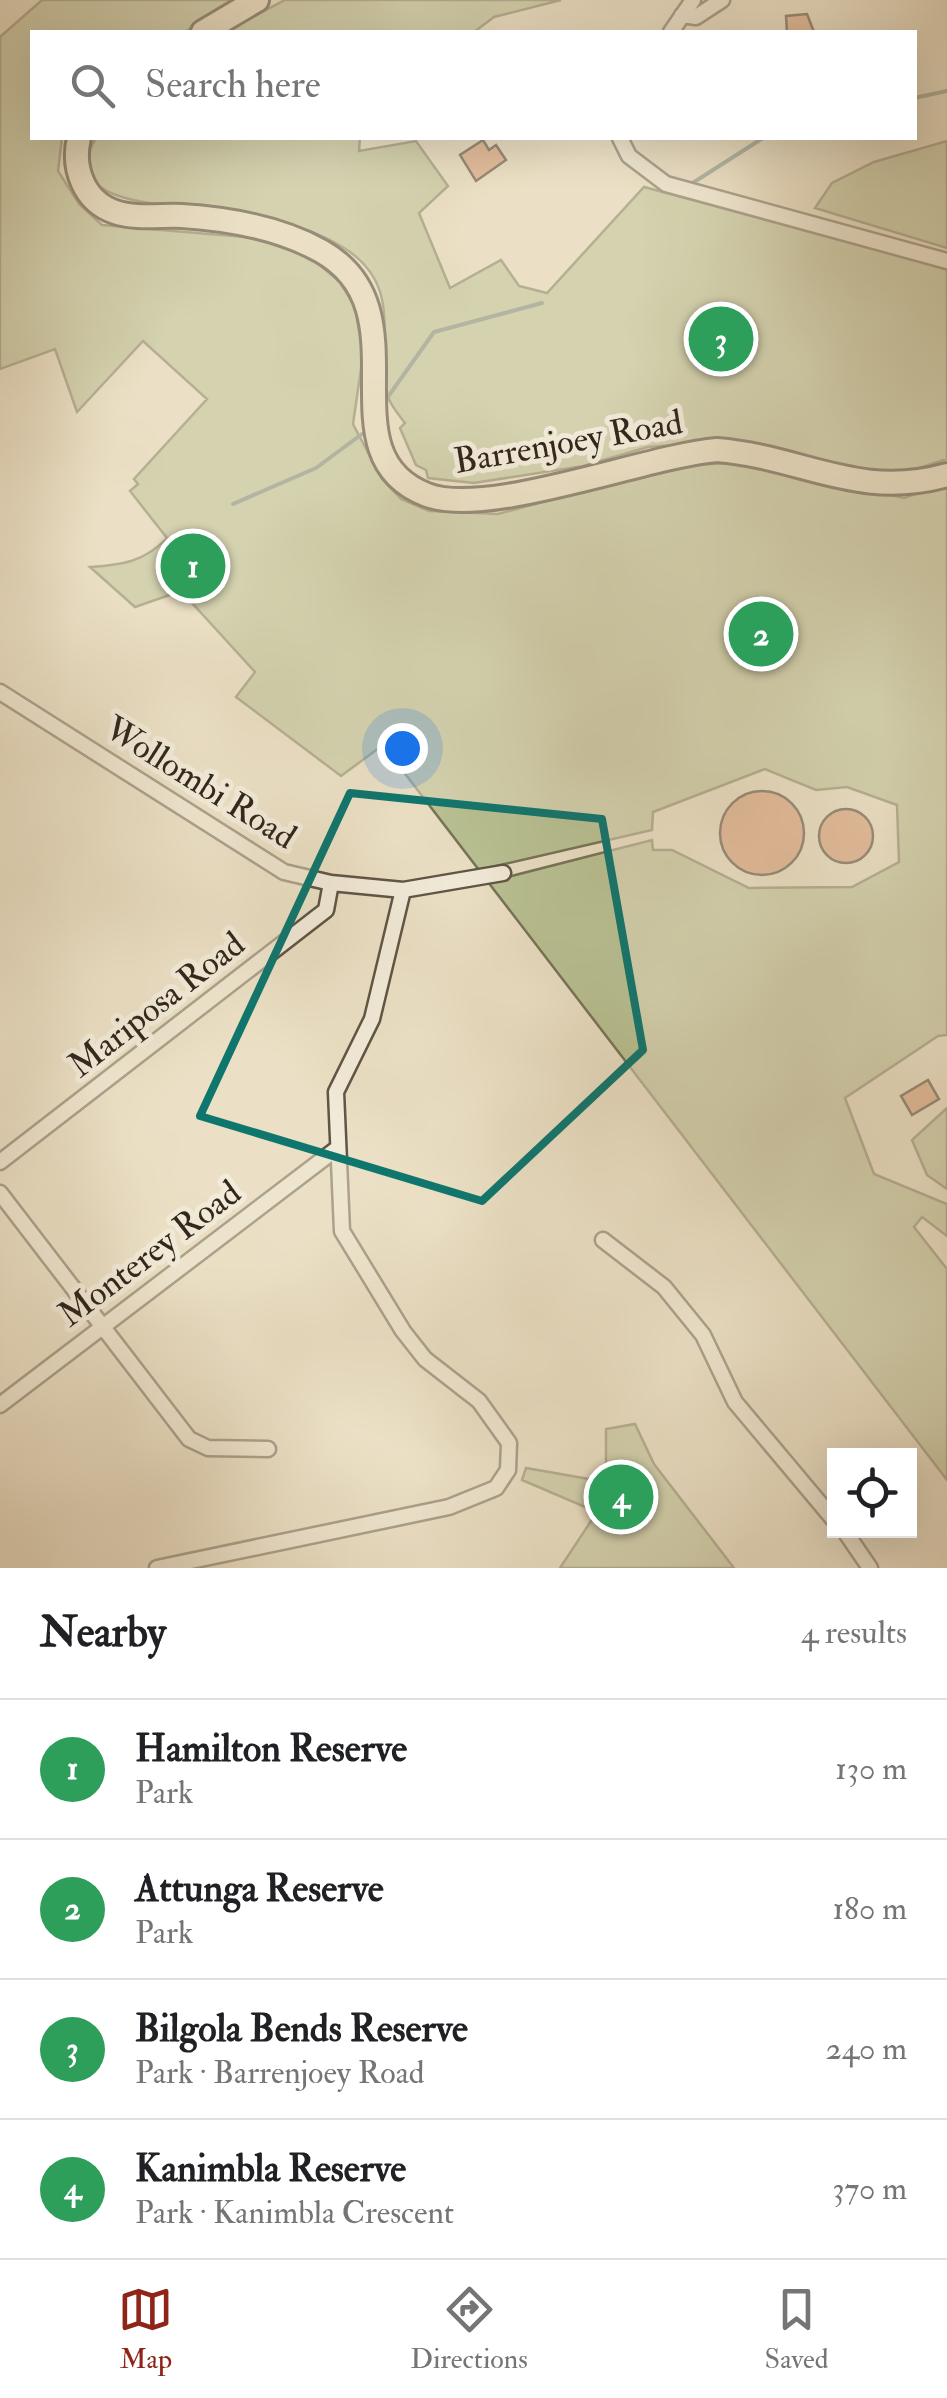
<!DOCTYPE html>
<html lang="en">
<head>
<meta charset="utf-8">
<style>
  :root { --surface:#fff; --page:#f6f6f6; --text:#202124; --muted:#757577; --line:#e0e0e0; --accent:#8f2418 }
  body { margin:0; font-family:"IM FELL Double Pica",serif; background:var(--page); color:var(--text) }
  .controls { position:absolute; right:30px; bottom:30px; display:grid; overflow:hidden; border-radius:0px; box-shadow:0 10px 40px #0002 }
  .controls button { width:90px; height:90px; display:grid; place-items:center; padding:0; border:0; border-bottom:2px solid var(--line); background:var(--surface); color:var(--text); font:50px sans-serif }
  .you { position:absolute; left:402px; top:748px; width:35px; height:35px; margin:-25px; border:8px solid #fff; border-radius:50%; background:#1a73e8; box-shadow:0 0 0 15px #1a73e833 }
  .badge { display:grid; place-items:center; width:65px; height:65px; border-radius:50%; background:var(--accent); color:#fff; font-size:32px; font-weight:700 }
  .pin { position:absolute; translate:-50% -50%; border:5px solid #fff; box-shadow:0 2px 10px #0006 }
  .list { margin:0; padding:0; list-style:none }
  h2 { display:flex; justify-content:space-between; align-items:center; height:130px; margin:0; padding:0 40px; font-size:42px }
  h2 small { font-size:32px; font-weight:400; color:var(--muted) }
  .list li { display:grid; grid-template-columns:65px 1fr auto; gap:30px; align-items:center; box-sizing:border-box; height:140px; padding:0 40px; border-top:2px solid var(--line) }
  .list b { display:block; font-size:38px; white-space:nowrap }
  .list p { margin:0; font-size:32px; white-space:nowrap; color:var(--muted) }
  .list em { font-size:32px; font-style:normal; color:var(--muted) }
  .icon { flex:none; width:55px; height:55px; fill:none; stroke:currentColor; stroke-width:2; stroke-linecap:round; stroke-linejoin:round }
  .map { position:relative; flex:none; width:947px; height:1568px; overflow:hidden }
  .search { position:absolute; background:var(--surface); box-shadow:0 10px 40px #0002; left:30px; right:30px; top:30px; height:110px; display:flex; align-items:center; gap:25px; box-sizing:border-box; padding:0 35px; border-radius:0px; color:var(--muted); font-size:38px }
  .sheet { height:690px; background:var(--surface) }
  nav { display:flex; justify-content:space-around; align-items:center; box-sizing:border-box; height:140px; border-top:2px solid var(--line); background:var(--surface); font-size:28px; color:var(--muted) }
  nav a { display:grid; justify-items:center; gap:5px }
  nav .on { color:var(--accent) }
  .map>svg:first-child { display:block }
</style>
</head>
<body>
<div class="map">
<svg width="947" height="1568" viewBox="0 0 947 1568">
  <rect width="100%" height="100%" fill="#ebe0c5"/>
  <filter id="stains"><feTurbulence type="fractalNoise" baseFrequency=".002" numOctaves="4"/><feColorMatrix values="0 0 0 0 .2 0 0 0 0 .09 0 0 0 0 .02 0 0 0 .5 -.17"/></filter>
  <radialGradient id="worn" r=".72"><stop offset=".6" stop-color="#630" stop-opacity="0"/><stop offset="1" stop-color="#630" stop-opacity=".3"/></radialGradient>
  <path fill="#b9c294" stroke="#767458" stroke-width="2.5" d="M42 0H234L185 32H32V138H62L58 171 79 204 102 225 269 239 311 258 340 282 355 307 363 355 353 424 382 479 401 499 429 511 498 514 678 466 745 462 904 498 947 484V1035L938 1036 845 1098 874 1174 947 1204V1236L922 1217 914 1227 947 1269V1480L488 882 652 840 653 850H672L749 888 852 887 899 862 897 805 847 787 816 790 765 769 653 812 652 830 479 870 383 745 341 776 236 697 255 672 181 591 135 607 90 567C122 565 144 562 167 538L130 491 138 484 134 479 207 399 143 341 77 412 55 349 0 369V37Z
    M285 0H561L494 17 474 32H224Z
    M96 138H360L359 151 416 141 448 186 419 213 450 288 501 260 519 286 547 293 644 187 947 268V459L910 471H861L738 440 648 447 583 466 474 483 428 478 426 470 416 465 400 428 405 423C398 414 388 402 386 390 378 334 403 283 341 246 311 228 267 216 232 211 195 205 50 212 96 138Z
    M947 141V248L815 208 832 183 874 162Z
    M947 1108V1189L927 1175 912 1140Z
    M635 1424 654 1464 734 1568H560L597 1512 522 1480 526 1468 606 1482V1429Z"/>
  <g fill="none" stroke-linecap="round" stroke-linejoin="round">
    <path stroke="#6f8178" stroke-width="4" d="M914 98 947 91
      M691 184 763 138
      M385 401 434 332 542 303
      M233 504 316 468 362 434"/>
  </g>
  <path fill="#db956e" stroke="#32271c" stroke-width="2.5" d="M807 14 814 32H787L786 16Z
    M483 140 489 150 496 145 506 160 476 181 460 155Z
    M720 833a42 42 0 1 1 84 0a42 42 0 1 1-84 0Z
    M819 836a27 27 0 1 1 54 0a27 27 0 1 1-54 0Z
    M928 1080 939 1099 912 1115 901 1096Z"/>
  <g fill="none" stroke-linecap="round" stroke-linejoin="round">
    <defs>
      <path id="minor" d="M682 15 696 17 722 0
        M671 32 693 0
        M620 138 629 156 666 184 947 261
        M0 692 284 872 331 883 403 890 503 873
        M0 1162 326 910 331 883
        M0 1193 189 1439 208 1448 268 1449
        M603 1240 664 1287 703 1335 735 1402 834 1520
        M0 1405 335 1150
        M844 1530 870 1568
        M157 1568 449 1507 496 1488 508 1470 509 1443 479 1401 425 1359 403 1331 342 1231 336 1092 372 1019 403 890"/>
      <path id="primary" d="M203 32 257 0
        M79 138C72 167 83 201 115 212 135 219 161 215 182 216 229 219 280 228 321 251 428 311 320 454 427 495 488 518 646 456 717 450 803 457 857 500 947 475"/>
    </defs>
    <use href="#minor" stroke="#605546" stroke-width="19"/>
    <use href="#primary" stroke="#32271c" stroke-width="28"/>
    <use href="#minor" stroke="#f2ebd9" stroke-width="14"/>
    <use href="#primary" stroke="#ebe0c5" stroke-width="22"/>
  </g>
  <path d="M0 0H947V1568H0ZM350 793 602 819 643 1050 482 1201 200 1116Z" fill="#ebe0c5" fill-opacity=".55" fill-rule="evenodd"/>
  <path fill="none" stroke="#0f766e" stroke-width="8" stroke-linejoin="round" d="M350 793 602 819 643 1050 482 1201 200 1116Z"/>
  <g text-anchor="middle" stroke-width="10" stroke-linejoin="round" paint-order="stroke">
    <g font-size="35" fill="#32271c" stroke="#f2ebd9">
      <text transform="translate(568 441) rotate(-10)" y="12">Barrenjoey Road</text>
      <text transform="translate(201 782) rotate(32)" y="12">Wollombi Road</text>
      <text transform="translate(156 1004) rotate(-38)" y="12">Mariposa Road</text>
      <text transform="translate(149 1253) rotate(-37)" y="12">Monterey Road</text>
    </g>
  </g>
  <rect width="100%" height="100%" filter="url(#stains)"/>
  <rect width="100%" height="100%" fill="url(#worn)"/>
</svg>
<div class="controls">
<button><svg class="icon" aria-label="locate" viewBox="0 0 24 24"><circle cx="12" cy="12" r="6"/><path d="M12 2v4M12 18v4M2 12h4M18 12h4"/></svg></button>
</div>
<div class="you"></div>
<div class="pin badge" style="left:193px;top:566px;background:#2e9e5b">1</div>
<div class="pin badge" style="left:761px;top:634px;background:#2e9e5b">2</div>
<div class="pin badge" style="left:721px;top:339px;background:#2e9e5b">3</div>
<div class="pin badge" style="left:621px;top:1497px;background:#2e9e5b">4</div>
<div class="search"><svg class="icon" aria-label="search" viewBox="0 0 24 24"><circle cx="10" cy="10" r="6"/><path d="M15 15l6 6"/></svg>Search here</div>
</div>
<section class="sheet">
<h2>Nearby<small>4 results</small></h2>
<ul class="list">
<li><span class="badge" style="background:#2e9e5b">1</span><div><b>Hamilton Reserve</b><p>Park</p></div><em>130 m</em></li>
<li><span class="badge" style="background:#2e9e5b">2</span><div><b>Attunga Reserve</b><p>Park</p></div><em>180 m</em></li>
<li><span class="badge" style="background:#2e9e5b">3</span><div><b>Bilgola Bends Reserve</b><p>Park · Barrenjoey Road</p></div><em>240 m</em></li>
<li><span class="badge" style="background:#2e9e5b">4</span><div><b>Kanimbla Reserve</b><p>Park · Kanimbla Crescent</p></div><em>370 m</em></li>
</ul>
</section>
<nav>
<a class="on"><svg class="icon" aria-label="map" viewBox="0 0 24 24"><path d="M3 6l6-2 6 2 6-2v14l-6 2-6-2-6 2zM9 4v14M15 6v14"/></svg>Map</a>
<a><svg class="icon" aria-label="directions" viewBox="0 0 24 24"><path d="M12 3l9 9-9 9-9-9zM9 14v-3h6M13 9l2 2-2 2"/></svg>Directions</a>
<a><svg class="icon" aria-label="saved" viewBox="0 0 24 24"><path d="M7 4h10v16l-5-4-5 4z"/></svg>Saved</a>
</nav>
</body>
</html>
